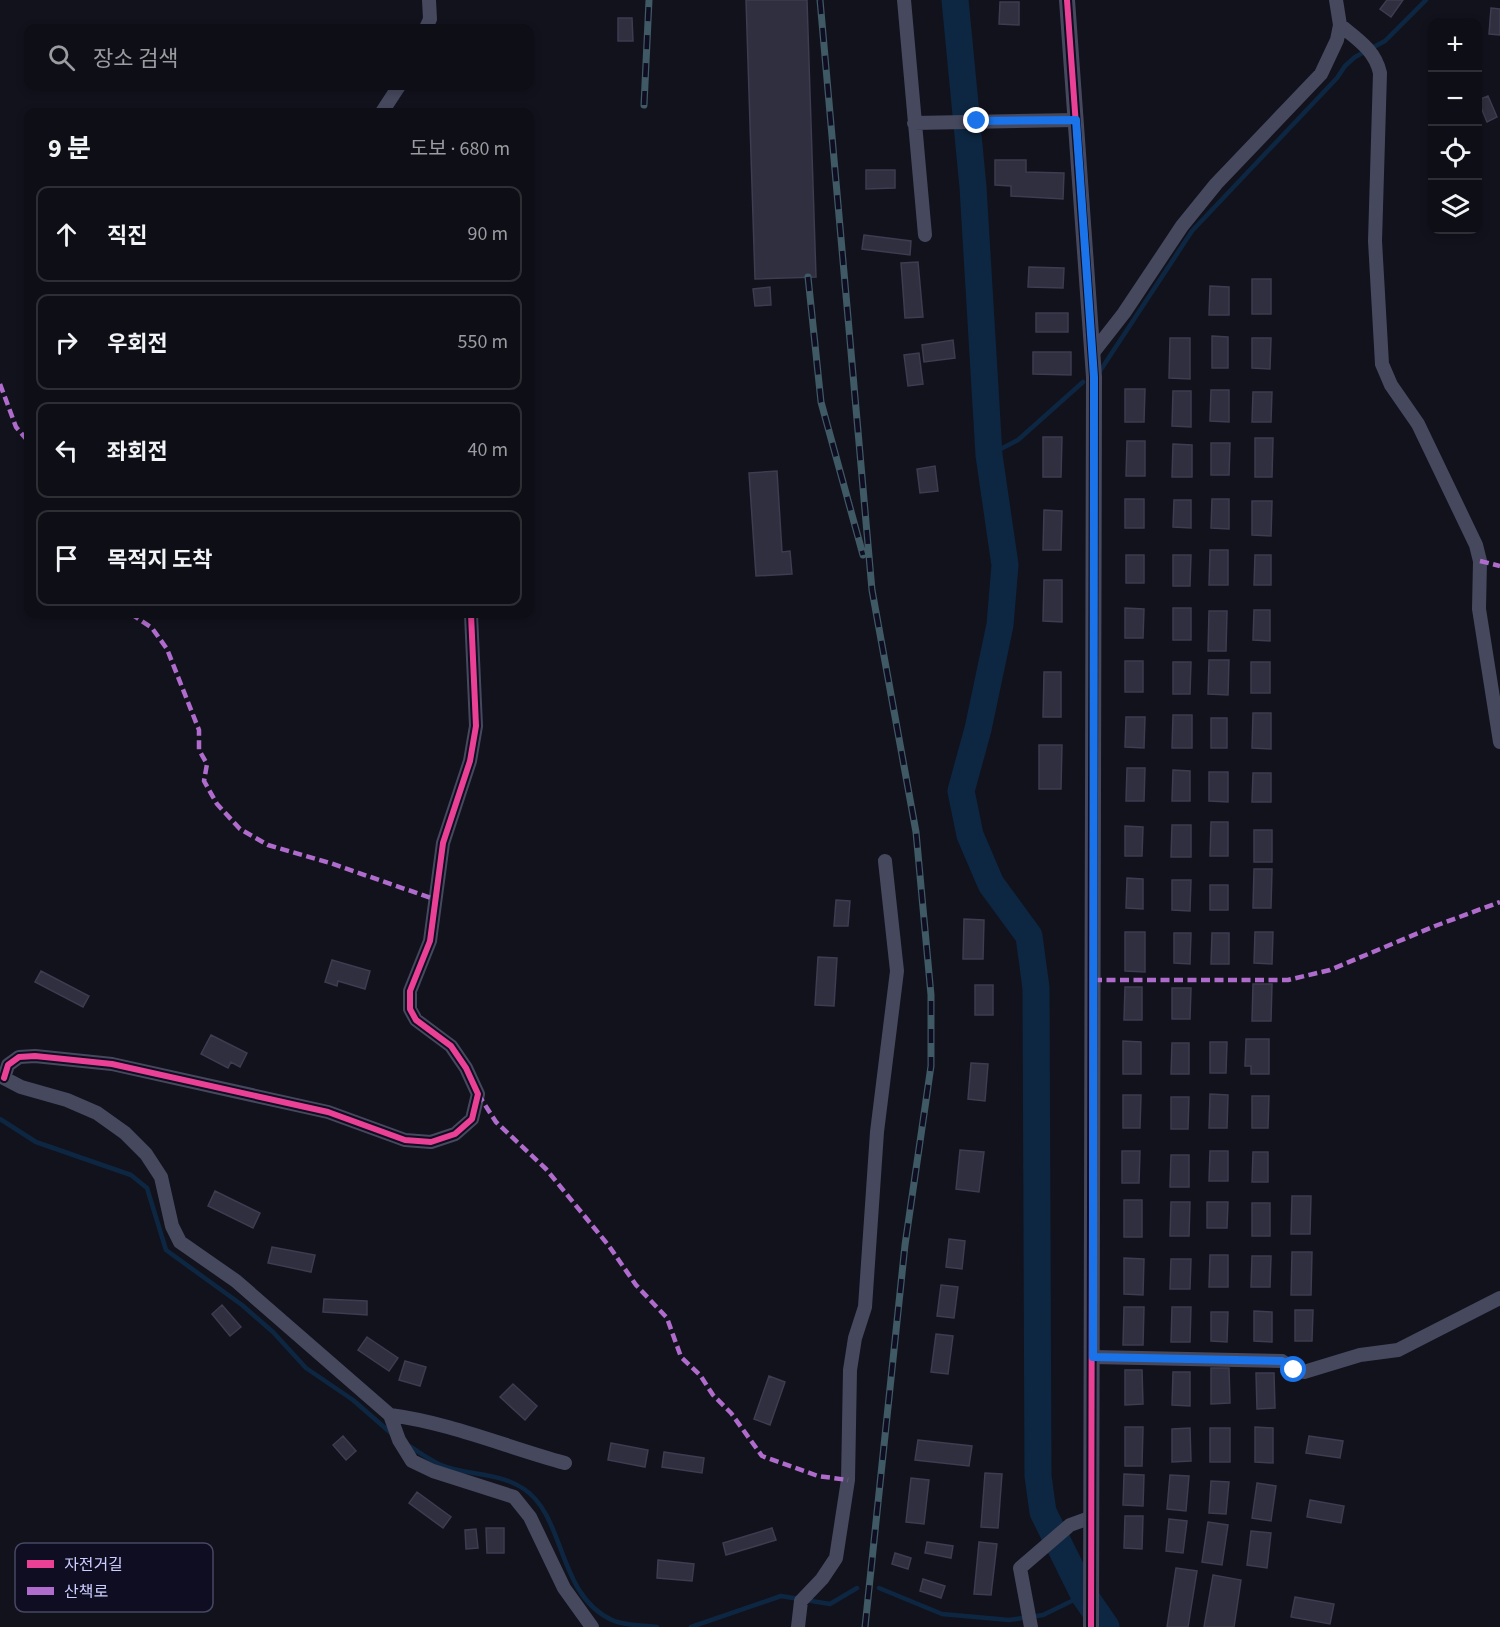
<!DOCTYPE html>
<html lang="ko">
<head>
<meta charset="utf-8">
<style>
  :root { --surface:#0e0e16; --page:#1c1c23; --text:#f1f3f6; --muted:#9b9ca1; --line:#2e2e35 }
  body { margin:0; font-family:"Source Sans 3","Noto Sans KR",sans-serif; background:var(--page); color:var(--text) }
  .controls { position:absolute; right:18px; top:18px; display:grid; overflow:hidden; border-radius:12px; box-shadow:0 3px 9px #0003 }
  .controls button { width:54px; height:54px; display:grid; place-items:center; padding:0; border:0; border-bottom:2px solid var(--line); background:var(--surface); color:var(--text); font:30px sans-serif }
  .stop { position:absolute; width:18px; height:18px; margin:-14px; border:4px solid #1a73e8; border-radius:50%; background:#fff }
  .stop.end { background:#1a73e8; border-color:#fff; box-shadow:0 2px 6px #0008 }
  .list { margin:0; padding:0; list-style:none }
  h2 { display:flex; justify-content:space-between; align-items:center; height:78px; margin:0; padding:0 24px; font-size:26px }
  h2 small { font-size:20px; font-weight:400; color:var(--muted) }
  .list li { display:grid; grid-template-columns:39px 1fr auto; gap:18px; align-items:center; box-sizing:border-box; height:96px; margin:0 12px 12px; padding:0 12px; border:2px solid var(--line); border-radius:12px }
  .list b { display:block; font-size:22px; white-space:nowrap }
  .list em { font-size:20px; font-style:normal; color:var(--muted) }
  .icon { flex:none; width:33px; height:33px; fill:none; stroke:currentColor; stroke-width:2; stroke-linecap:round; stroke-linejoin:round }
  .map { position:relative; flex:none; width:1500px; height:1627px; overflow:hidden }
  .search { position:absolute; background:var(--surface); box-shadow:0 3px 9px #0003; left:24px; top:24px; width:510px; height:66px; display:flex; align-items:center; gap:15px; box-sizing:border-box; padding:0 21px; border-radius:12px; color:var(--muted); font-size:22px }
  .panel { position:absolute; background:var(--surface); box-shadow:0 3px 9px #0003; left:24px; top:108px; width:510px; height:510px; border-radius:12px }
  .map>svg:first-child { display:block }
</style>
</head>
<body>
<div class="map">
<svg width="1500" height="1627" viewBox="0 0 1500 1627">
  <rect width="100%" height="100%" fill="#12121d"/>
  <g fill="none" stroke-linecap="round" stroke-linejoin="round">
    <path stroke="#0d2742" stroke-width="4.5" d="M1100 371 1192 231 1337 78 1345 66 1355 57 1385 41 1426 0
      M989 455 1018 440 1083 382
      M0 1119 36 1142 131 1175 147 1188 166 1250 242 1305 273 1332 306 1368 353 1400 392 1434
      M409 1446C419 1452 430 1460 441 1465 468 1476 499 1472 524 1489 566 1517 557 1595 612 1620 624 1626 644 1625 657 1627
      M879 1588 942 1614 1009 1620 1043 1615 1084 1595
      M691 1627 781 1596 830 1604 857 1588"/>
    <path stroke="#0d2742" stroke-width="27" d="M955 0 973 187 989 455 1005 565 1000 625 978 729 961 791 970 835 991 884 1029 936 1036 988 1038 1476 1043 1512 1084 1595 1106 1627"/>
  </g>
  <path fill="#302f3f" stroke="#3d3c50" stroke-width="1.5" d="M746 0H807L816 277 755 279Z
    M1387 0H1403L1391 17 1380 9Z
    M1000 2H1019V25L999 24Z
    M1491 8 1500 9V35L1489 34Z
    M618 18H632L633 41H618Z
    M1488 96 1497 117 1487 122 1478 100Z
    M995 160H1026V172L1064 173 1063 199 1011 196V186L995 185Z
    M866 170H895V188L866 189Z
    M864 235 911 241 910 255 862 249Z
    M918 262 923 317 905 318 901 263Z
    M1029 267 1064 268 1063 288 1028 287Z
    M1252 279H1271V314H1252Z
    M1210 286 1229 287V315H1209Z
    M770 287 771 305 755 306 753 289Z
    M1036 313H1068V332H1036Z
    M1212 336 1228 337V368H1212Z
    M1170 338H1190V379L1169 378Z
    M1252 338H1271L1270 369 1252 368Z
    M953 340 955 358 924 362 922 345Z
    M1033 352H1071V375L1033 374Z
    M919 353 923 384 908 386 904 355Z
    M1125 389H1145L1144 422H1125Z
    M1211 390H1229V422L1210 421Z
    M1173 391H1191V427L1172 426Z
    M1253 392H1272L1271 422H1252Z
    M1043 437H1062L1061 477H1043Z
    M1255 438H1273L1272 477H1255Z
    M1127 441H1145V476H1126Z
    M1211 443H1230L1229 475H1211Z
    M1173 444 1192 445V477H1172Z
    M935 466 938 491 920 493 917 469Z
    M777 471 782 552 790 551 792 574 756 576 749 473Z
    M1125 499H1144V528H1125Z
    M1212 499H1229V529L1211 528Z
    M1174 500H1191V528L1173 527Z
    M1252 501H1272L1271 536 1252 535Z
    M1044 510 1062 511 1061 550H1043Z
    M1210 550H1228V585H1209Z
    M1126 555H1144V583H1126Z
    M1173 555H1191L1190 586H1173Z
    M1255 555H1271V585H1254Z
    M1044 580H1062V622L1043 621Z
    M1125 608 1144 609 1143 638H1125Z
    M1173 608H1191V640H1173Z
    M1254 610H1270V641L1253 640Z
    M1209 611H1227L1226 651H1208Z
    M1209 660H1229L1228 695 1208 694Z
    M1125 661H1143V692H1125Z
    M1173 662H1191L1190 694H1173Z
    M1251 662H1270V693H1251Z
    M1044 672H1061V717H1043Z
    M1253 713H1271V749L1252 748Z
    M1173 715H1192V748H1172Z
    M1126 717H1145L1144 748 1125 747Z
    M1211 718H1227V748H1211Z
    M1039 745H1062L1061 789H1039Z
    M1127 768H1145L1144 801H1126Z
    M1173 770 1190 771V801H1172Z
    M1209 772H1228V802L1209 801Z
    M1253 773H1271V802H1252Z
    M1211 822H1228V856H1210Z
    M1172 825H1191V857H1171Z
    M1125 826 1143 827 1142 856H1125Z
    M1254 830H1272V862H1254Z
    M1254 869H1272L1271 908H1253Z
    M1127 878 1143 879V909L1126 908Z
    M1172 880H1191L1190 911 1172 910Z
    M1210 885H1228V910H1210Z
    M836 900 850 901 848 926H834Z
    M964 919 984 920 983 959H963Z
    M1125 932H1145V972L1125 971Z
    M1255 932H1273L1272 964 1254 963Z
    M1174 933H1191L1190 964 1174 963Z
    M1212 933H1229V964H1211Z
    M818 957 837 958 834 1006 815 1005Z
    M332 960 370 971 365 989 338 981 337 986 325 982Z
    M41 971 89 996 83 1007 35 982Z
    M1253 984H1272L1271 1021H1252Z
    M975 985H993V1015H975Z
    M1125 987H1142V1020H1124Z
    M1172 988H1191L1190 1019H1172Z
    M211 1035 247 1053 240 1067 231 1062 228 1068 201 1054Z
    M1246 1039H1269V1074H1251V1066H1245Z
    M1123 1041 1141 1042V1074H1123Z
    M1210 1042H1227L1226 1073H1210Z
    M1172 1043H1189V1074H1171Z
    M971 1063 988 1064 985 1101 968 1099Z
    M1210 1094 1228 1095 1227 1128H1209Z
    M1123 1095H1141L1140 1128H1123Z
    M1252 1096H1269L1268 1128H1252Z
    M1171 1097H1189L1188 1129H1171Z
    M960 1150 984 1152 979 1192 956 1189Z
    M1122 1151H1140L1139 1183H1122Z
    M1210 1151H1228V1181H1209Z
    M1253 1152H1268V1182H1252Z
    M1171 1155H1189V1187H1170Z
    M215 1191 260 1213 253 1228 208 1206Z
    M1292 1196H1311L1310 1234H1291Z
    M1124 1200H1142V1237H1124Z
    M1171 1202H1190L1189 1236H1170Z
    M1207 1202H1228L1227 1228H1207Z
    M1252 1203H1270V1236H1252Z
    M949 1239 965 1241 962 1269 946 1267Z
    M272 1247 315 1255 311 1272 268 1263Z
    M1292 1252H1312L1311 1295H1291Z
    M1210 1255H1228V1287H1209Z
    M1252 1256H1271L1270 1287H1251Z
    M1124 1258 1144 1259 1143 1295 1124 1294Z
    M1171 1259H1191L1190 1289H1170Z
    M941 1285 958 1287 954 1318 937 1316Z
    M324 1299 367 1301V1315L323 1312Z
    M222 1305 241 1327 230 1336 212 1314Z
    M1124 1307H1144L1143 1345H1123Z
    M1172 1307H1191L1190 1342H1171Z
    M1295 1310H1313L1312 1341H1295Z
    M1254 1311 1272 1312V1342L1254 1341Z
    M1211 1312H1228L1227 1342 1211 1341Z
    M936 1334 953 1336 948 1374 931 1372Z
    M367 1337 398 1358 389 1371 358 1350Z
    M405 1361 426 1367 420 1386 399 1380Z
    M1211 1368H1229L1230 1403 1211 1404Z
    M1125 1370H1142L1143 1404 1125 1405Z
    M1173 1372H1190V1406L1172 1405Z
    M1256 1373H1274L1275 1408 1257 1409Z
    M769 1376 785 1382 770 1425 754 1419Z
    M513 1384 537 1406 525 1420 500 1397Z
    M1125 1427H1143L1142 1466H1125Z
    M1255 1427 1273 1428V1463L1255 1462Z
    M1190 1428 1191 1461 1172 1462V1429Z
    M1210 1428H1230V1462H1210Z
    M343 1436 356 1451 346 1460 333 1445Z
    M1309 1436 1343 1441 1340 1458 1306 1453Z
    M918 1440 972 1446 969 1466 915 1460Z
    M611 1443 648 1450 645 1467 608 1460Z
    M664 1452 704 1458 702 1473 662 1467Z
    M985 1473 1002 1474 998 1528 981 1527Z
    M1124 1474 1144 1475 1143 1506 1123 1505Z
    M1170 1475 1189 1476 1186 1511 1167 1509Z
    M911 1478 929 1480 924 1524 906 1522Z
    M1211 1481 1229 1482 1226 1514 1209 1513Z
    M1257 1483 1276 1486 1271 1521 1252 1518Z
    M417 1492 451 1517 443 1528 409 1503Z
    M1310 1500 1344 1506 1341 1523 1307 1517Z
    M1125 1516H1143L1142 1549 1124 1548Z
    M1169 1519 1187 1521 1183 1553 1166 1551Z
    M1208 1522 1228 1525 1222 1565 1202 1562Z
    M486 1528H504V1553H487Z
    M772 1528 776 1540 726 1555 723 1543Z
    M476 1529 478 1548 466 1549 465 1530Z
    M1251 1531 1271 1533 1267 1568 1247 1565Z
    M927 1542 953 1546 951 1558 925 1553Z
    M979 1542 997 1544 991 1595 974 1594Z
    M895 1553 911 1558 908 1569 892 1564Z
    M658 1560 694 1564 692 1581 657 1578Z
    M1176 1568 1197 1571 1188 1627H1167Z
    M1213 1575 1241 1580 1234 1627H1204Z
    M923 1579 945 1586 941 1598 920 1591Z
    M1295 1597 1334 1604 1330 1624 1291 1617Z"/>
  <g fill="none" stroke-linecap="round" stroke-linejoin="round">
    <path stroke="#46485e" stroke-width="14" d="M904 0 925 235
      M1340 25C1357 39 1375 50 1380 73L1375 241 1382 364 1391 385 1418 424 1476 545 1480 561 1479 609 1500 742
      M426 28 430 19 429 0
      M382 112 399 86
      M914 123 1076 120
      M1092 354 1124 313 1182 226 1216 184 1321 74 1337 40 1340 25 1336 0
      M0 1076 21 1087 67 1100 97 1113 125 1133 146 1154 161 1177 172 1226 180 1242 236 1281 390 1415 399 1440 412 1461 433 1471 514 1497 530 1517 564 1588 592 1627
      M4 1078 8 1065 19 1057 35 1056 112 1064 328 1112 405 1140 431 1142 455 1134 472 1119 478 1094 466 1068 451 1046 416 1020 410 1009V991L430 941 443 843 470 761 476 726 471 614
      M1093 1357 1282 1361 1294 1370 1304 1372 1360 1355 1398 1350 1500 1298
      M390 1415C451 1423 506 1447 565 1463
      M798 1627 801 1601 822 1579 836 1558 848 1480 850 1370 855 1338 865 1307 877 1132 897 971 885 861
      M1031 1627 1020 1568 1070 1525 1092 1517"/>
    <path stroke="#46485e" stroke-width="16" d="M1067 0 1094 377 1091 1627"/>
    <defs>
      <path id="rail" d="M820 0 872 590 916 832 931 995V1066L905 1245 865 1627
        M644 105 649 0
        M808 277 821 402 863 555"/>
    </defs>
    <use href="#rail" stroke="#3f5965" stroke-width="7"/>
    <use href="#rail" stroke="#0e0d21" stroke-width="4.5" stroke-dasharray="14" stroke-linecap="butt"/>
    <path stroke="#b06ccc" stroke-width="4.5" stroke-dasharray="9 4.5" stroke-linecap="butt" d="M0 384 16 427 28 441
      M1480 561 1500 566
      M131 614 152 628 167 649 199 730V750L207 764 204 781 217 804 240 829 268 845 330 863 434 899
      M1093 980H1288L1330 970 1435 926 1500 902
      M478 1094 496 1122 546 1169 609 1246 636 1285 667 1318 681 1357 700 1375 713 1395 731 1413 762 1456 818 1476 848 1480"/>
    <defs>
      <path id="cycleway" d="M1067 0 1094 377 1091 1627
        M4 1078 8 1065 19 1057 35 1056 112 1064 328 1112 405 1140 431 1142 455 1134 472 1119 478 1094 466 1068 451 1046 416 1020 410 1009V991L430 941 443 843 470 761 476 726 471 614"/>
    </defs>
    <use href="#cycleway" stroke="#0e0d21" stroke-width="10"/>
    <use href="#cycleway" stroke="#ea4096" stroke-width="6"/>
  </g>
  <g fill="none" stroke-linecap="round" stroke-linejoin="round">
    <path stroke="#1a73e8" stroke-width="8" d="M977 121 1076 120 1094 377 1093 1357 1282 1361 1294 1370"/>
  </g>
  <rect x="15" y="1543" width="198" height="69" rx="9" fill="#0e0d21" stroke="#474764" stroke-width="1.5"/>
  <rect x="27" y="1560" width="27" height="8" fill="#ea4096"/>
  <rect x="27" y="1587" width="27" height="8" fill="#b06ccc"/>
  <g font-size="16" fill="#cdcdff">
    <text x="64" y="1570">자전거길</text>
    <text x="64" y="1597">산책로</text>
  </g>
</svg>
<div class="controls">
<button>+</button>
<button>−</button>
<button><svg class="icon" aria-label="locate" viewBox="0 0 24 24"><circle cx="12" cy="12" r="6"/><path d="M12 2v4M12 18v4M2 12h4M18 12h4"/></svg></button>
<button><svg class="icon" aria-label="layers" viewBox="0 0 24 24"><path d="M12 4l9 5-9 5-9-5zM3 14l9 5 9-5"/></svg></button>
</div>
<div class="stop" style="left:1294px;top:1370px"></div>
<div class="stop end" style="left:977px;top:121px"></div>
<div class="search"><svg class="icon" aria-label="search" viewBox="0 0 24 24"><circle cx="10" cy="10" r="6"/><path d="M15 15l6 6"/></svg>장소 검색</div>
<section class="panel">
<h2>9 분<small>도보 · 680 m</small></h2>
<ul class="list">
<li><svg class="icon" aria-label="ahead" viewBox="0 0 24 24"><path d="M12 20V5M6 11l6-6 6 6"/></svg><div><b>직진</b></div><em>90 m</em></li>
<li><svg class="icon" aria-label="right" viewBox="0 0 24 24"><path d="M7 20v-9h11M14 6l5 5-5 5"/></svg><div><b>우회전</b></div><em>550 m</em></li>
<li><svg class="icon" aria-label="left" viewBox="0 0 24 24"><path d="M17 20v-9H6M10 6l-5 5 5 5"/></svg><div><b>좌회전</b></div><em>40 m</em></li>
<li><svg class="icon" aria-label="arrive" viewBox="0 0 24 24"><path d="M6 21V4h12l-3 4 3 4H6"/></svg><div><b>목적지 도착</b></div></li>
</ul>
</section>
</div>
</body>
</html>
